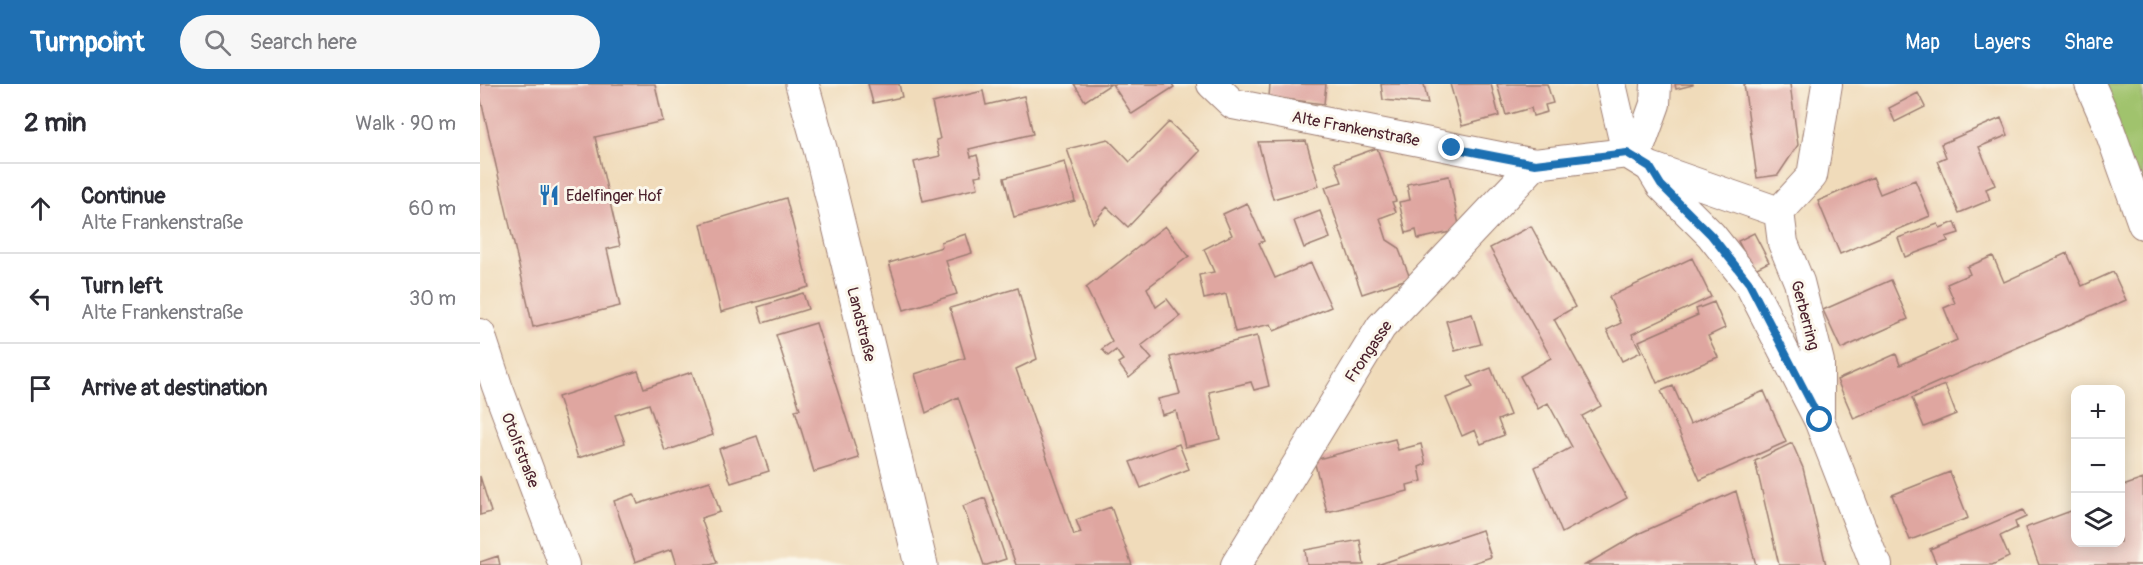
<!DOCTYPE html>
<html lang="en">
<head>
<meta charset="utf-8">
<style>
  :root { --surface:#fff; --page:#f7f7f7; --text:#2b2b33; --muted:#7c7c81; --line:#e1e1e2; --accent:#1f6fb2 }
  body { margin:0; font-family:Pangolin,sans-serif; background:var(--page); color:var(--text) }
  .controls { position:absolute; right:18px; bottom:18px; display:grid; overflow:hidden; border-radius:12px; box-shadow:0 3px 15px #0003 }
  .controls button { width:54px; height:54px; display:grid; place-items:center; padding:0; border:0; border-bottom:2px solid var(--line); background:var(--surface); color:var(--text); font:30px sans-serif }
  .stop { position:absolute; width:18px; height:18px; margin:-14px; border:4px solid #1f6fb2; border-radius:50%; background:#fff }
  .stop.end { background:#1f6fb2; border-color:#fff; box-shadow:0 2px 6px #0008 }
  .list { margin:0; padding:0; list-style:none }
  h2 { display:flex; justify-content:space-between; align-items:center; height:78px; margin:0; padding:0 24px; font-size:26px }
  h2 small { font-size:20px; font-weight:400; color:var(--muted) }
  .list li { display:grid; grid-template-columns:39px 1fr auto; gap:18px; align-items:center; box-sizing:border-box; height:90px; padding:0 24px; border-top:2px solid var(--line) }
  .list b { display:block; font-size:22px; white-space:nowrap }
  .list p { margin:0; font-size:20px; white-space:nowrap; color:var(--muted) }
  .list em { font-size:20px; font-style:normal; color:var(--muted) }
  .icon { flex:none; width:33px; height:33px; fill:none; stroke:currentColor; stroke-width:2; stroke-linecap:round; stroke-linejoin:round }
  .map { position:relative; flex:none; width:1663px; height:481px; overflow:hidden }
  header { display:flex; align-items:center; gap:36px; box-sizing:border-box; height:84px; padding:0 30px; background:var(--accent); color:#fff }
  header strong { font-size:28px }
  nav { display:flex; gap:33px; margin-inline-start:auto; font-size:21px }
  .search { width:420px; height:54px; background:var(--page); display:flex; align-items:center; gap:15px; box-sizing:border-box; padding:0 21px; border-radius:33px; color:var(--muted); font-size:22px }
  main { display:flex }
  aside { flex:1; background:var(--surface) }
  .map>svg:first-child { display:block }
</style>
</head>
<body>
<header>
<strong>Turnpoint</strong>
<div class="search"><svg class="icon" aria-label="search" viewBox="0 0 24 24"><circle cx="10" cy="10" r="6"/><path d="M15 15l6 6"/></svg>Search here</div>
<nav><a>Map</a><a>Layers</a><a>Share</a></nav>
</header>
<main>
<aside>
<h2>2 min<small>Walk · 90 m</small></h2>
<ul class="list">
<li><svg class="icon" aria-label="ahead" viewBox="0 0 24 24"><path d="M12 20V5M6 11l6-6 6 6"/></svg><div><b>Continue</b><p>Alte Frankenstraße</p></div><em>60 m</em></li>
<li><svg class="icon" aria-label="left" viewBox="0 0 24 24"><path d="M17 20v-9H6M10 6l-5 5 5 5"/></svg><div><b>Turn left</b><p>Alte Frankenstraße</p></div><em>30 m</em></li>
<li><svg class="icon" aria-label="arrive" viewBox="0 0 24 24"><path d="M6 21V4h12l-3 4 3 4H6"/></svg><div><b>Arrive at destination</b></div></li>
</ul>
</aside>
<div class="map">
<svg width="1663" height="481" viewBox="0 0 1663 481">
  <rect width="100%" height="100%" fill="#fbf7ec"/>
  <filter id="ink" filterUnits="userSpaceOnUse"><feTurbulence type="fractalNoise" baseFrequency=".0167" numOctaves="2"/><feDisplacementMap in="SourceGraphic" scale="12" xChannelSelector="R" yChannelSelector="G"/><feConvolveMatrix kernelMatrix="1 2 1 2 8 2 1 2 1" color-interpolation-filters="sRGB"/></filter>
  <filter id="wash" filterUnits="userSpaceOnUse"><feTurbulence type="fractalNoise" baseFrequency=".008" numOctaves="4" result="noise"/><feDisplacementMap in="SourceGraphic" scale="24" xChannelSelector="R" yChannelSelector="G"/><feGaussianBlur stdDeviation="1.35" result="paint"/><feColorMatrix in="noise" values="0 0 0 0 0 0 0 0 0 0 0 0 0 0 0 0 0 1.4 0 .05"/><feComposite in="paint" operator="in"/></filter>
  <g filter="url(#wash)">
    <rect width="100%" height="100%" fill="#f0dbba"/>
    <path fill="#a0c36d" stroke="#75714c" stroke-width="1.5" d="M1610 0H1663V140Z"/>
    <g id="blocks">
      <path fill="#dfa6a0" d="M0 0H175L183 37 115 53 140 162 127 165 140 222 53 243 0 12Z
        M388 0H419L422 13 393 19Z
        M594 0H631L605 17Z
        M632 0H692L694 3 652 30Z
        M790 0H846L844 20 789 13Z
        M901 0H944L948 20 903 16Z
        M970 0H1011L1019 32 982 42Z
        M1017 0H1067L1073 19 1065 21 1067 28 1053 32 1051 24 1026 31Z
        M1195 0H1213V1L1196 5Z
        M1264 0H1310L1318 61 1298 91 1277 94Z
        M503 7 506 21 544 12 553 50 489 65 491 73 497 71 502 91 495 92 498 104 443 117 434 78 460 72 456 56 460 55 452 19Z
        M1438 9 1445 23 1415 38 1409 24Z
        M1521 34 1528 51 1499 63 1515 101 1506 105 1510 116 1479 129 1457 77 1466 73 1461 60Z
        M689 38 720 67 648 143 627 123 613 139 587 65 628 55 650 78Z
        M826 57 839 102 793 115 778 58Z
        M897 64 916 117 912 118 916 128 900 134 907 156 918 163 930 194 882 210 845 103 862 98 855 79Z
        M585 78 595 117 534 133 524 94Z
        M969 92 980 146 938 155 936 146 926 149 919 118 930 116 927 100Z
        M1393 93 1400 110 1435 96 1450 132 1360 170 1338 117Z
        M306 114 329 203 241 228 221 140Z
        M767 119 784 157 779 159 795 194 831 179 851 223 794 247 791 240 755 248 746 210 724 215 719 191 734 188 724 165 752 151 743 130Z
        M840 127 850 154 824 164 814 137Z
        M1475 138 1479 149 1466 153 1468 157 1425 173 1418 154 1458 140 1460 144Z
        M685 142 709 172 667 204 676 223 687 215 700 232 661 262 672 275 649 294 638 279 643 276 636 266 628 272 622 265 632 258 606 204Z
        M1051 142 1095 223 1074 235 1121 322 1102 332 1147 414 1082 449 1055 383 1092 363 1068 319 1058 325 1040 292 1071 274 1010 164Z
        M1274 149 1289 178 1273 186 1258 157Z
        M486 150 492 169 466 177 477 210 424 226 409 179 462 163 461 158Z
        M1587 169 1602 202 1633 188 1646 216 1374 335 1357 296 1416 270 1420 281 1477 256 1464 224 1475 219 1467 200 1490 190 1487 183 1513 172 1524 198Z
        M1212 174 1231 213 1152 250 1161 268 1142 277 1127 246 1141 239 1129 213Z
        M1411 196 1428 235 1361 265 1343 226Z
        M538 204 557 275 536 285 594 451 601 449 596 436 631 423 652 481H536L478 313 446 329 435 290 485 274 470 224Z
        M323 209 328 225 283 239 278 223Z
        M1234 218 1245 244 1228 252 1238 273 1177 299 1159 257 1218 231 1216 225Z
        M992 230 1001 260 975 267 966 237Z
        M336 239 379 374 334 388 315 326 320 325 296 251Z
        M777 252 789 302 774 306 771 298 729 308 740 355 705 363 696 327 682 331 678 315 700 310 690 273Z
        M1011 284 1030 331 1018 336 1024 351 1001 360 995 346 982 352 966 314 993 303 988 293Z
        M158 287 164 304 212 288 233 351 185 367 169 320 135 331 145 359 98 374 78 313Z
        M1465 301 1476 330 1444 343 1432 314Z
        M1193 302 1210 340 1284 307 1306 358 1220 396 1181 307Z
        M277 352 289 387 251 399 239 365Z
        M915 355 918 366 941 360 946 380 939 383 942 397 927 401 928 407 847 428 834 376Z
        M1312 359 1323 384 1346 481H1299L1275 377Z
        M699 360 709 385 661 404 650 378Z
        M1470 388 1488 434 1430 456 1412 411Z
        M0 392 11 428 0 431Z
        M1663 395V481H1559L1545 444 1596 425V458H1640V403Z
        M230 397 240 428 221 434 237 479 230 481H197L192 465 155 478 134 417 154 410 158 420Z
        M1256 407 1276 481H1105L1160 449Z
        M505 414 526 475 507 481H504L483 422Z
        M1543 426 1546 433 1535 438 1537 444 1520 452 1529 473 1512 481H1457L1450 465Z
        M1002 446 1011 473 987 481H897Z
        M880 456 884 481H827L825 466Z
        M18 472 20 481H0V478Z"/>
    </g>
  </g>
  <g filter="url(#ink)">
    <use href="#blocks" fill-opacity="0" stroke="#9d7d72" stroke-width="1.5"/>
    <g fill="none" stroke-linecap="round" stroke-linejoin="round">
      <defs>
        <path id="minor" d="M732 0 753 20 1055 80 1147 69 1170 83 1181 101 1231 151 1269 199 1339 336 1394 477 1397 481
          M1131 0 1147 69
          M1610 0 1627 39 1663 140
          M1156 73 1175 20 1176 0
          M1170 83 1299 128
          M0 250 17 302 84 481
          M1339 330V278L1319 198 1303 159 1299 128 1332 92 1347 0
          M756 481 901 243 1055 80"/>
        <path id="primary" d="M322 0 341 68 441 481"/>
      </defs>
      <use href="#minor" stroke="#9d7d72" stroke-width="32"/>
      <use href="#primary" stroke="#9d7d72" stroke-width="35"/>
      <use href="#minor" stroke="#fff" stroke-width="30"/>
      <use href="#primary" stroke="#fff" stroke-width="33"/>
    </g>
  </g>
  <g fill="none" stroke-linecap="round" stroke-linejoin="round" filter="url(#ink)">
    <path stroke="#1f6fb2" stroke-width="8" d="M972 64 1055 80 1147 69 1170 83 1181 101 1231 151 1269 199 1340 336"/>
  </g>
  <defs>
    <symbol id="restaurant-bare" viewBox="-9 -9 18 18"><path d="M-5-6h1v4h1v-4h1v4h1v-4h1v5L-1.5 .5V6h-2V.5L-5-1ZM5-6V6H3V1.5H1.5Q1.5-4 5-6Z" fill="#1f6fb2" stroke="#fbf7ec" stroke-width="2.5" paint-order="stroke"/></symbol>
  </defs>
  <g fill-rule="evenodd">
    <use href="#restaurant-bare" x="54" y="96" width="30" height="30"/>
  </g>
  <g text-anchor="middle" stroke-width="6" stroke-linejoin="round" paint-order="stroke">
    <g font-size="16" fill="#4a1f2b" stroke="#fbf7ec">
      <text transform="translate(876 44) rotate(11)" y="6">Alte Frankenstraße</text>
      <text transform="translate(1326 231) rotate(75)" y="6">Gerberring</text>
      <text transform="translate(382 240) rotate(76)" y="6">Landstraße</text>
      <text transform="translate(888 267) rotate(-56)" y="6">Frongasse</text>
      <text transform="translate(41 366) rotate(69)" y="6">Otolfstraße</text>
    </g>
    <g font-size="16" fill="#4a1f2b" stroke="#fbf7ec" text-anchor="start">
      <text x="86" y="117">Edelfinger Hof</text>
    </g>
  </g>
</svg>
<div class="controls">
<button>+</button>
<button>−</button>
<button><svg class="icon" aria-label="layers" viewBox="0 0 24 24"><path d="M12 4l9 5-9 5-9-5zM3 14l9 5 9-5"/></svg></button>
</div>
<div class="stop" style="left:1340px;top:336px"></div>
<div class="stop end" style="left:972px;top:64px"></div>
</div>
</main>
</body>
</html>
